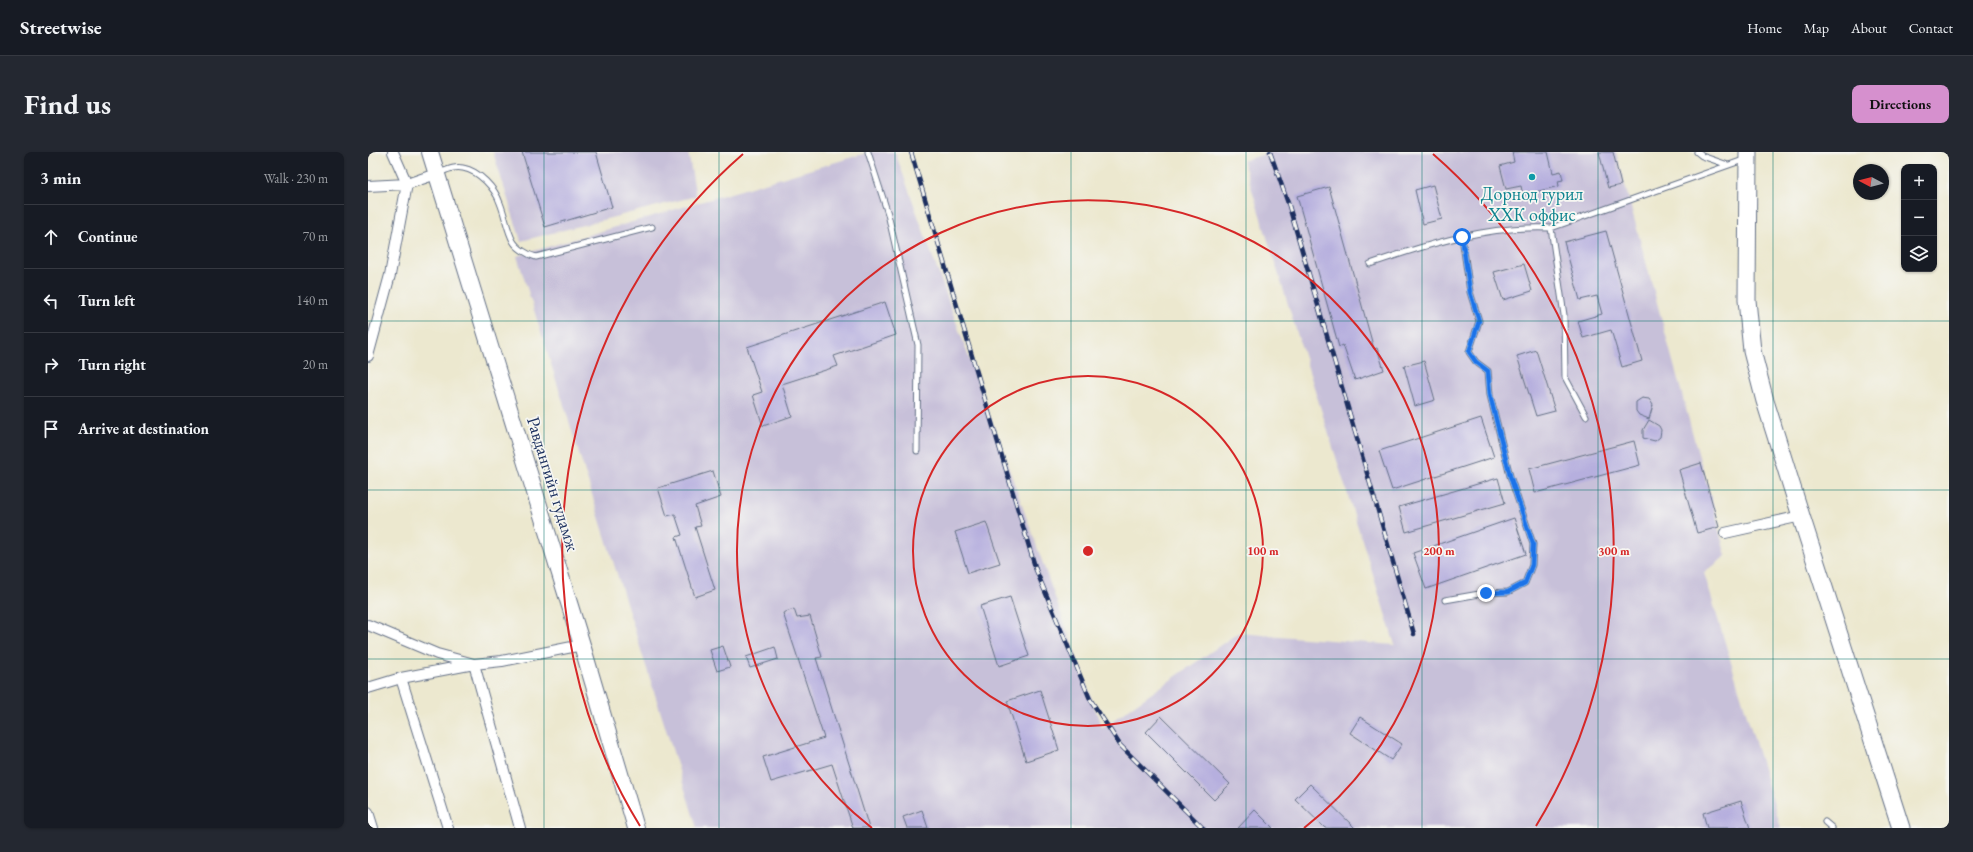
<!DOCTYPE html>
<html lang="en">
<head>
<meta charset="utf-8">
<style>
  :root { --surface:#171b24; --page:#242831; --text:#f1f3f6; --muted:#9ea1a6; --line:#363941; --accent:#d690ce }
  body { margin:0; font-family:"EB Garamond",serif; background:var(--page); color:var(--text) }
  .controls { position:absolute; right:12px; top:12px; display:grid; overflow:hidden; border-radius:8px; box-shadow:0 1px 3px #0004 }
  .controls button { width:36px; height:36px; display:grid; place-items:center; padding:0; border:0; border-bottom:1px solid var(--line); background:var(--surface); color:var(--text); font:20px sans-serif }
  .compass { position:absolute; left:1485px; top:12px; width:36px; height:36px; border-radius:50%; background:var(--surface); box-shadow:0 1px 3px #0004; rotate:277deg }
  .stop { position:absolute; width:12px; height:12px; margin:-9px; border:3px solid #1a73e8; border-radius:50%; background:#fff }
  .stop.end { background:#1a73e8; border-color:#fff; box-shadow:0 1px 4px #0008 }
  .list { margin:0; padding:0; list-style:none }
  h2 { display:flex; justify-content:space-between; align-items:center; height:52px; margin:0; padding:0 16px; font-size:17px }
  h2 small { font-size:13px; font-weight:400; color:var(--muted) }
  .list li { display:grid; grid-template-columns:26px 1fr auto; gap:12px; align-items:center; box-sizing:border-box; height:64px; padding:0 16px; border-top:1px solid var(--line) }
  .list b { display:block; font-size:15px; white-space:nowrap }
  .list em { font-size:13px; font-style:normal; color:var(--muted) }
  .icon { flex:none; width:22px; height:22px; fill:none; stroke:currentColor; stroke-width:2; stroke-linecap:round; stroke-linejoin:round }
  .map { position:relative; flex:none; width:1581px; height:676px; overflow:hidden; border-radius:8px }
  header { display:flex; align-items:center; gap:24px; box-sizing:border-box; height:56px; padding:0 20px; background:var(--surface); border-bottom:1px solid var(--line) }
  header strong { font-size:19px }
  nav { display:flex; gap:22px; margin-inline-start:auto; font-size:14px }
  .intro { display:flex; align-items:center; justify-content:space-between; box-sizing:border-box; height:96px; padding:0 24px }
  h1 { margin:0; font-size:28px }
  .button { padding:10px 18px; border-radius:8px; background:var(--accent); color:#111; font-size:14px; font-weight:700 }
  main { display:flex; gap:24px; padding:0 24px }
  aside { flex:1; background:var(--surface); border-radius:8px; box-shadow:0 1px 3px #0004 }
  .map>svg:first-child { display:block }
</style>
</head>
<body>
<header>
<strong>Streetwise</strong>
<nav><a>Home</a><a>Map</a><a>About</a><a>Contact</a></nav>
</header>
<div class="intro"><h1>Find us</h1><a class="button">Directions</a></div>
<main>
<aside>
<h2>3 min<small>Walk · 230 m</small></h2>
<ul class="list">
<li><svg class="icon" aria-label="ahead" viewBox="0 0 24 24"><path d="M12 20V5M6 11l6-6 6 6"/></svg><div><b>Continue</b></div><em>70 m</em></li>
<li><svg class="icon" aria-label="left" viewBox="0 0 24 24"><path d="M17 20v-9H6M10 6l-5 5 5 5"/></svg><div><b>Turn left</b></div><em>140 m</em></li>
<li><svg class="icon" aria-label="right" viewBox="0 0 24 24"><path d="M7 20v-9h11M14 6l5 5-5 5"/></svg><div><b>Turn right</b></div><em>20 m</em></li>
<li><svg class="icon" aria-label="arrive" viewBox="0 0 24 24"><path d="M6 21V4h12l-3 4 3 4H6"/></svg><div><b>Arrive at destination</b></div></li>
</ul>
</aside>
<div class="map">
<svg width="1581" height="676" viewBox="0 0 1581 676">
  <rect width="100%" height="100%" fill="#f6f6f2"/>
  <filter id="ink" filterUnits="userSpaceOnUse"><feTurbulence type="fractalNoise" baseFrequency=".025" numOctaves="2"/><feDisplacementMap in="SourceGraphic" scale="8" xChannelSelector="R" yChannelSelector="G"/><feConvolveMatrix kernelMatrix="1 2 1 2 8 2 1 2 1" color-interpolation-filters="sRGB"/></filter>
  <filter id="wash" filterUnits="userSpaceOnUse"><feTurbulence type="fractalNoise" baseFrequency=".012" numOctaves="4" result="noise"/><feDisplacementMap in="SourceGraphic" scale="16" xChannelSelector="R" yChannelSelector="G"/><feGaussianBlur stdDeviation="0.9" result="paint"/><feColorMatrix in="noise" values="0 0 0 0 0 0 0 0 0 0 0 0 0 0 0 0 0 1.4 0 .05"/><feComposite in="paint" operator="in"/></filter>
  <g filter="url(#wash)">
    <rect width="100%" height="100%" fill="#ece8cf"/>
    <path fill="#c7c0d9" d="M125 0H320L328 44 153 89Z
      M502 0H527L734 576 870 481 1027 493 875 9 903 0H1248L1358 404 1336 421 1413 676H329L149 104Z"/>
    <g id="blocks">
      <path fill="#b6afde" d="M154 0H228L244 55 177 75Z
        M1144 0H1180L1185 21 1193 19 1195 28 1190 29 1191 34 1155 43 1153 34 1138 37 1132 14 1146 10Z
        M1231 0H1245L1253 33 1240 36Z
        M1065 33 1074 67 1055 72 1047 38Z
        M961 35 1006 197 1009 196 1016 218 987 228 975 193 971 195 929 44Z
        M1238 79 1274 209 1254 215 1243 178 1215 186 1210 169 1234 162 1229 144 1212 148 1196 90Z
        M1156 112 1164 139 1135 148 1126 120Z
        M517 150 528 183 466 204 470 214 414 232 424 264 395 274 385 243 394 240 379 195Z
        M1168 198 1187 259 1168 264 1149 204Z
        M1056 209 1067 248 1047 254 1036 214Z
        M1274 246 1281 247 1285 253 1281 267 1271 263 1268 259V250Z
        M1113 266 1126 305 1024 338 1011 299Z
        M1281 268 1291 274 1293 278 1292 285 1287 289 1275 286V278Z
        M1266 289 1272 313 1167 341 1161 317Z
        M1333 311 1351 375 1329 381 1311 318Z
        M345 319 353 345 327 354 333 374 327 375 347 438 327 445 308 385 314 383 307 362 299 364 290 336Z
        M1130 326 1137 351 1038 380 1031 355Z
        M1146 366 1158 402 1058 437 1045 401Z
        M618 370 632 411 600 421 587 380Z
        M642 445 661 504 631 514 612 454Z
        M426 457 429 466 442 464 454 505 448 506 501 676H485L464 612 403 630 395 605 456 586 415 461Z
        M355 494 362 515 349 519 342 498Z
        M407 495 410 507 382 516 378 505Z
        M672 538 691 598 658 609 639 549Z
        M793 564 862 632 846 648 778 580Z
        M992 565 1034 592 1023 608 982 581Z
        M942 632 987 676H957L927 647Z
        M1373 649 1382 676H1339L1335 661Z
        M554 658 560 676H539L535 665Z
        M887 658 905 676H870Z"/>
    </g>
  </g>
  <g filter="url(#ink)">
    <use href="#blocks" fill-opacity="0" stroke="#647086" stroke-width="1"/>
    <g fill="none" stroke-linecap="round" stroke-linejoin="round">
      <defs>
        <path id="service" d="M500 0 520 62 550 193 549 299
          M1329 0 1334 4 1360 13
          M71 21C79 18 86 14 95 16 111 19 127 36 132 51 137 63 139 78 145 89 149 96 160 103 168 105L284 75
          M1183 76 1196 163 1197 225 1218 264
          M1002 112C1060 92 1121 73 1183 76L1378 7
          M1077 448 1117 441 1140 440 1157 431 1164 413 1165 392 1142 324 1122 243 1120 219 1108 210 1101 200 1111 169 1102 140 1094 85
          M1457 670 1464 676"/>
        <path id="minor" d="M0 34 39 32 25 0
          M0 204 22 123 39 32 68 22
          M1357 381 1433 364
          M0 473 69 502 106 512 134 509 214 493
          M33 526 80 676
          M0 536 33 526 106 512 152 676
          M0 660 5 676"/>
        <path id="primary" d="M62 0 214 493 268 676"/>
        <path id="trunk" d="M1380 0 1379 148 1384 199 1397 249 1433 364 1533 676"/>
      </defs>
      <use href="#service" stroke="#647086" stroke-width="7"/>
      <use href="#minor" stroke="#647086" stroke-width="12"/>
      <use href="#primary" stroke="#647086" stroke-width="18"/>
      <use href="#trunk" stroke="#647086" stroke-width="19"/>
      <use href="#service" stroke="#fff" stroke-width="5"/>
      <use href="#minor" stroke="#fff" stroke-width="10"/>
      <use href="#primary" stroke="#fff" stroke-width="16"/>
      <use href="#trunk" stroke="#fff" stroke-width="17"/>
      <defs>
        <path id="rail" d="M543 0 668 418 722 547 752 593 835 676
          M902 0 921 54 1046 482"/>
      </defs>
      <use href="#rail" stroke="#1b2f5e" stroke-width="4.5"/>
      <use href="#rail" stroke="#f6f6f2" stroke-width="3" stroke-dasharray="9" stroke-linecap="butt"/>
    </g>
  </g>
  <g fill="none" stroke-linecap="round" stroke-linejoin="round" filter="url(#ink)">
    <path stroke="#1a73e8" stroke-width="5" d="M1094 85 1102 140 1111 169 1101 200 1108 210 1120 219 1122 243 1142 324 1165 392 1164 413 1157 431 1140 440 1118 441"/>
  </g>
  <path fill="none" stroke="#0f766e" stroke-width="1" stroke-opacity="0.55" d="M176 0V676M351 0V676M527 0V676M703 0V676M878 0V676M1054 0V676M1230 0V676M1405 0V676M0 169H1581M0 338H1581M0 507H1581"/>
  <g fill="none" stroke="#d62828" stroke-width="2">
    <circle cx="720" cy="399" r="175"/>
    <path d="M504 676A351 351 0 1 1 936 676"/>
    <path d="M272 674A526 526 0 0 1 375 2M1065 2A526 526 0 0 1 1168 674"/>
  </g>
  <circle fill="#0f9aa8" stroke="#f6f6f2" stroke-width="1.5" cx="1164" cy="25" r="4"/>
  <g text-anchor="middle" stroke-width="3.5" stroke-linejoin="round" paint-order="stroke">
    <g font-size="18" fill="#0d838f" stroke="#f6f6f2">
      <text x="1164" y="48">Дорнод гурил<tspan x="1164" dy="21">ХХК оффис</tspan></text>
    </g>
    <g font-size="18" fill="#1b2f5e" stroke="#f6f6f2">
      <text transform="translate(185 332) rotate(73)" y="6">Равдангийн гудамж</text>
    </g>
  </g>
  <circle cx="720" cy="399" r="6" fill="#d62828" stroke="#f6f6f2" stroke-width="2"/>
  <g font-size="12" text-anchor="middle" font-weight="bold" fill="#d62828" stroke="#f6f6f2" stroke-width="3.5" stroke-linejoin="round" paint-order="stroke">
    <text x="895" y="403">100 m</text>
    <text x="1071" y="403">200 m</text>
    <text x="1246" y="403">300 m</text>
  </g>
</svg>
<div class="controls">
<button>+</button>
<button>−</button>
<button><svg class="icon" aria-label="layers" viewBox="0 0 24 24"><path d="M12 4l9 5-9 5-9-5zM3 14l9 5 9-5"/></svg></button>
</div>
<svg class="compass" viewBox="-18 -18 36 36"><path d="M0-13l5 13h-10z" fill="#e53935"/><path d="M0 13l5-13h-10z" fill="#9ea1a6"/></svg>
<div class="stop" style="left:1094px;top:85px"></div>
<div class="stop end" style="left:1118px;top:441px"></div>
</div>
</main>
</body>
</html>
